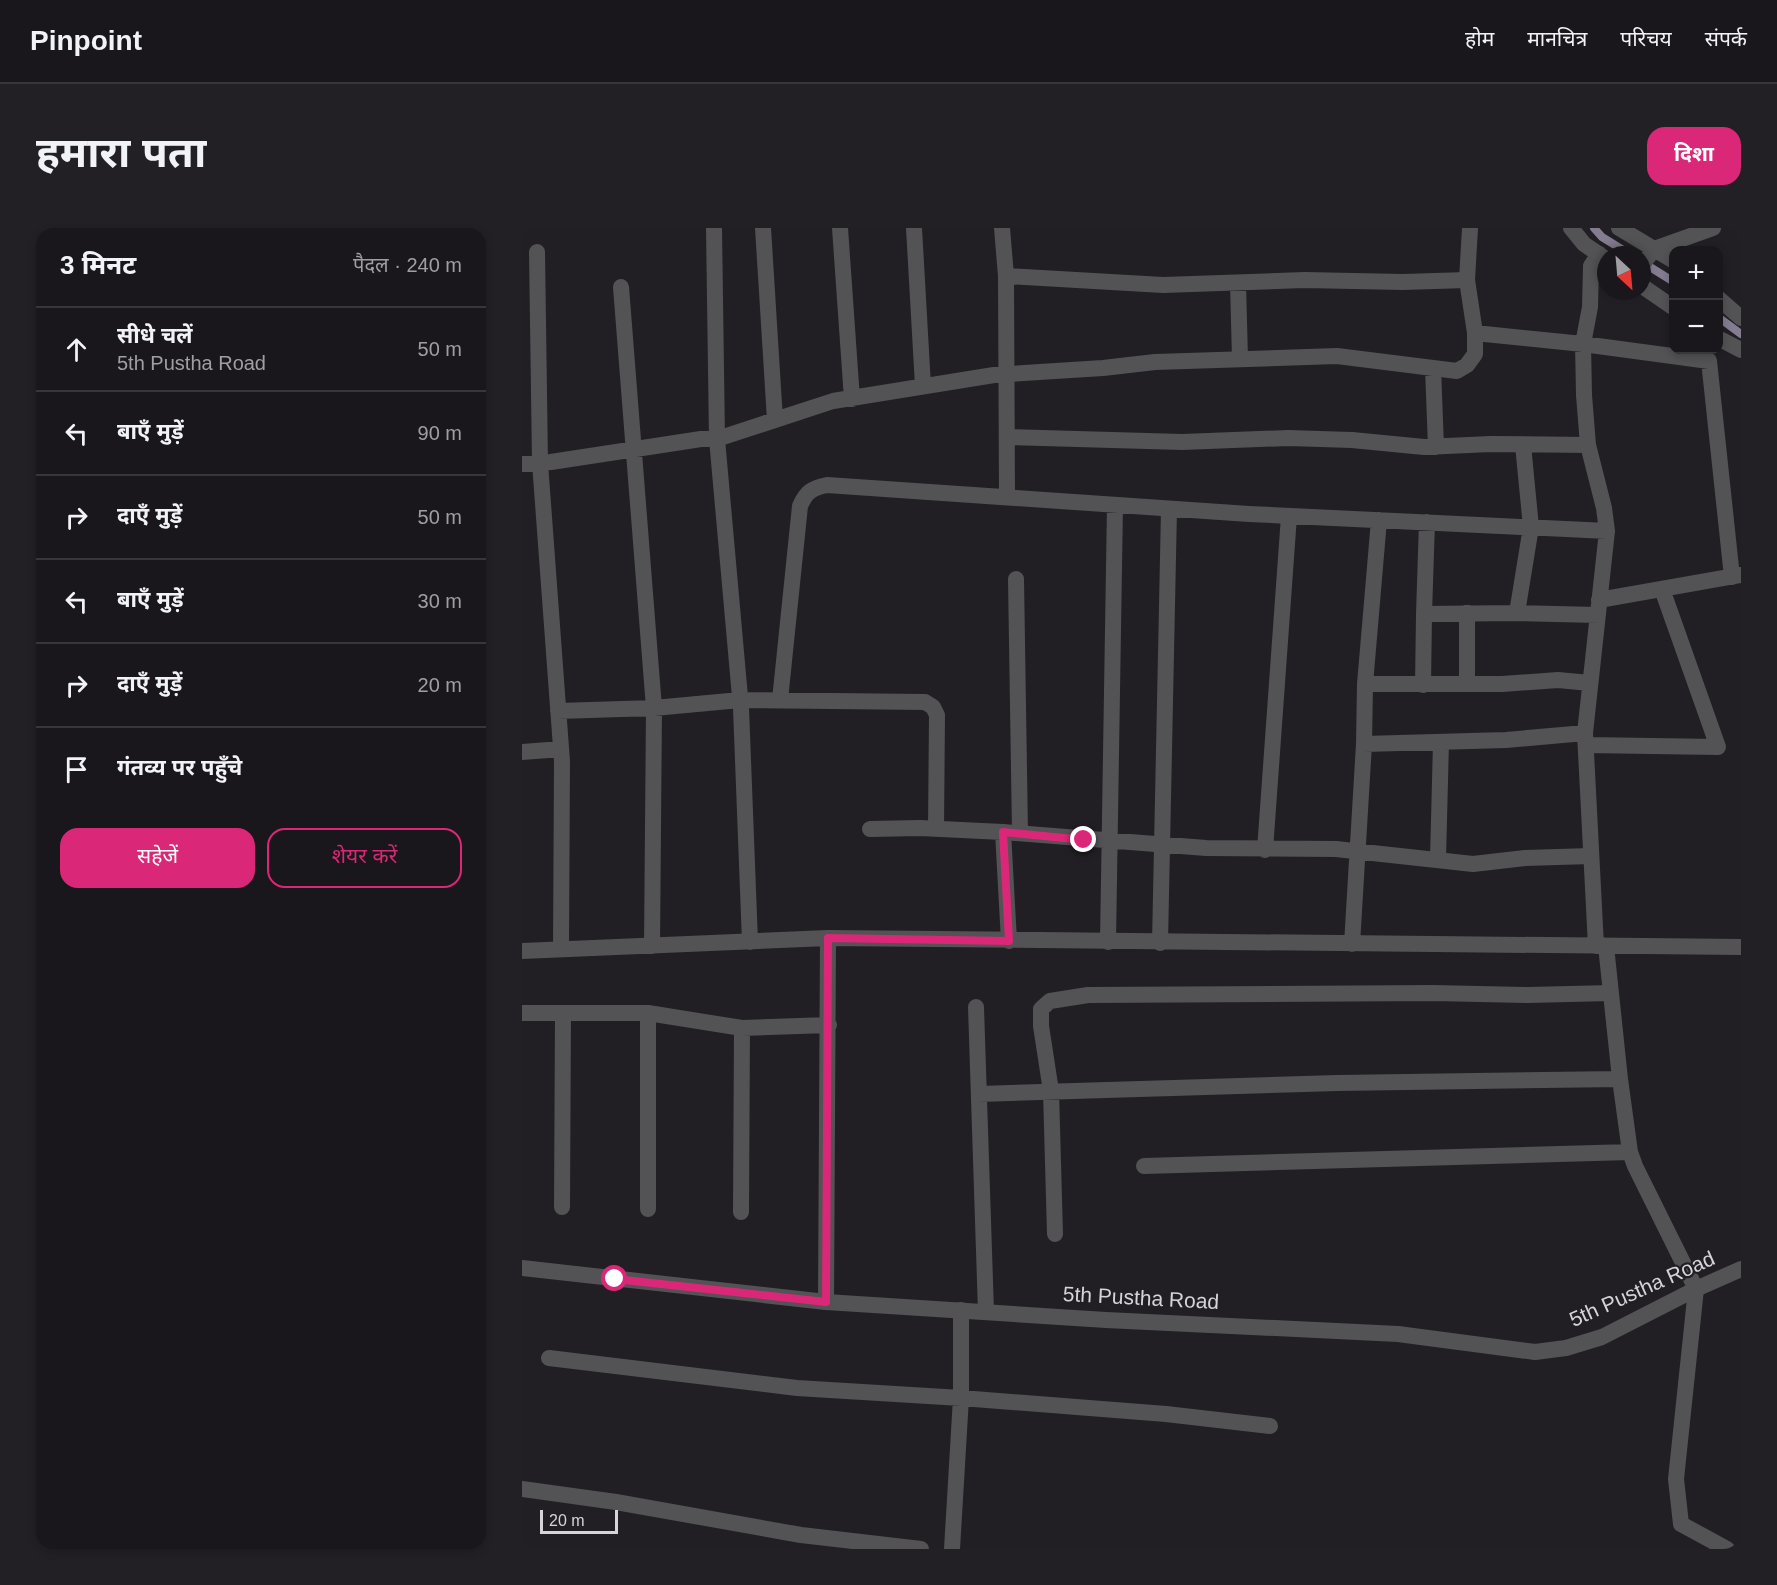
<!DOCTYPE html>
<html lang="hi">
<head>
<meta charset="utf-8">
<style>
  :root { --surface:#19171b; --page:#222024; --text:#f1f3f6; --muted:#9f9fa3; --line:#37363a; --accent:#db2777 }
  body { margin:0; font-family:Arial,"Noto Sans Devanagari",sans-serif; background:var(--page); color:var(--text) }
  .controls { position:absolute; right:18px; top:18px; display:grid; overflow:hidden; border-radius:12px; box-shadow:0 3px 9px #0003 }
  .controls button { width:54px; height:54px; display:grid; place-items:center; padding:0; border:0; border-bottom:2px solid var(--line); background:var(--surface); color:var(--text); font:30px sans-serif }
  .compass { position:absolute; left:1075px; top:18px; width:54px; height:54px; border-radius:50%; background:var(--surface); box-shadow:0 3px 9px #0003; rotate:154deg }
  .scale { position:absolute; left:18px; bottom:15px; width:78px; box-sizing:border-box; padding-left:6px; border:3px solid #d5d4d8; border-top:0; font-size:16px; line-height:21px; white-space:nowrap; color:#d5d4d8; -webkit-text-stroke:4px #211f24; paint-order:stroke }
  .stop { position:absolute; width:18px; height:18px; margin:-14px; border:4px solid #db2777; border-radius:50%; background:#fff }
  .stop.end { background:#db2777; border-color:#fff; box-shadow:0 2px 6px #0008 }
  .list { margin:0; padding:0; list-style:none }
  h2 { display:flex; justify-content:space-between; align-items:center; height:78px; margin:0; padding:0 24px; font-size:26px }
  h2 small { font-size:20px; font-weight:400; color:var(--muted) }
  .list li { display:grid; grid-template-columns:39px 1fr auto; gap:18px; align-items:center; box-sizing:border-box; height:84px; padding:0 24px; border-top:2px solid var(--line) }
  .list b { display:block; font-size:22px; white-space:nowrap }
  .list p { margin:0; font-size:20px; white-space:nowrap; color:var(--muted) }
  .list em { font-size:20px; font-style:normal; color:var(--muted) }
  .actions { display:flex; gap:12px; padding:18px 24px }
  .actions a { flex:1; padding:14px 0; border:2px solid var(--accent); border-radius:18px; text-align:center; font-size:21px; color:var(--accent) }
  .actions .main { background:var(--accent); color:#fff }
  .icon { flex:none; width:33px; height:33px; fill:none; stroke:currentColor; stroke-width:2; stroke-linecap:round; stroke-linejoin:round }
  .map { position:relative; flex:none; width:1219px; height:1321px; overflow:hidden; border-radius:18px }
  header { display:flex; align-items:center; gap:36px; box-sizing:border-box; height:84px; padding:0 30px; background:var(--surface); border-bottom:2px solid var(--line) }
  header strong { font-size:28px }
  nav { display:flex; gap:33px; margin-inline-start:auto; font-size:21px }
  .intro { display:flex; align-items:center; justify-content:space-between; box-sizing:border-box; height:144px; padding:0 36px }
  h1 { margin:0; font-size:42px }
  .button { padding:15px 27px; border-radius:18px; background:var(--accent); color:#fff; font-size:21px; font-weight:700 }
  main { display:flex; gap:36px; padding:0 36px }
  aside { flex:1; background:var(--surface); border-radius:18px; box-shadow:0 3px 9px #0003 }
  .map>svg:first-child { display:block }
</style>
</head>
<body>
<header>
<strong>Pinpoint</strong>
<nav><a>होम</a><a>मानचित्र</a><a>परिचय</a><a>संपर्क</a></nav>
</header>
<div class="intro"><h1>हमारा पता</h1><a class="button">दिशा</a></div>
<main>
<aside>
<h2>3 मिनट<small>पैदल · 240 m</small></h2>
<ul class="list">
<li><svg class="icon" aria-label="ahead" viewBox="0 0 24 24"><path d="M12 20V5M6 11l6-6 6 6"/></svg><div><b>सीधे चलें</b><p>5th Pustha Road</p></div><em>50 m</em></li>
<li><svg class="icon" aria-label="left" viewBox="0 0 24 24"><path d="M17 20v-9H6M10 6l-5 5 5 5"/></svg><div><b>बाएँ मुड़ें</b></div><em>90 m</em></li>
<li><svg class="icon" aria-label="right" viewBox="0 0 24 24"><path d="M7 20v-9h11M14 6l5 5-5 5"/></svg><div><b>दाएँ मुड़ें</b></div><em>50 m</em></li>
<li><svg class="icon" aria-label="left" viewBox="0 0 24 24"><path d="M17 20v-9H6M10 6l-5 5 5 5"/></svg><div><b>बाएँ मुड़ें</b></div><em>30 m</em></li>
<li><svg class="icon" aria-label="right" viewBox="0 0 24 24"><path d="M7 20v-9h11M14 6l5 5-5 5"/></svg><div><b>दाएँ मुड़ें</b></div><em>20 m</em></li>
<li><svg class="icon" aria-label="arrive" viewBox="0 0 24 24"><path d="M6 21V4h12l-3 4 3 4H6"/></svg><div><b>गंतव्य पर पहुँचे</b></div></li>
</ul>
<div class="actions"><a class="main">सहेजें</a><a>शेयर करें</a></div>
</aside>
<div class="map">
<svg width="1219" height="1321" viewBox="0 0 1219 1321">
  <rect width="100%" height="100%" fill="#211f24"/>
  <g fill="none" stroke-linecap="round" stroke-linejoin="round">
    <path stroke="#847c90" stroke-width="8" d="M1072 0 1080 9 1109 27
      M1120 34 1152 54
      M1196 89 1219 106"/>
    <path stroke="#535255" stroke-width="16" d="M192 0 195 211 311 173 472 147 581 140 633 134 815 128 935 143 945 137 953 126V105L945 52 948 0
      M241 0 253 192
      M318 0 330 171
      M392 0 401 158
      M480 0 484 48 485 269
      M1097 0 1152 33
      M15 24 18 235 40 533 39 721
      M1077 26 1069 38 1068 79 1061 116 1062 167 1066 217 1082 280 1085 303
      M1120 37 1132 21 1191 0
      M484 48 641 57 782 52 881 54 945 52
      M716 55 718 131
      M99 59 132 480 130 718
      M1196 70 1219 90
      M953 105 1061 116 1187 133 1210 349
      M911 140 914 219
      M486 209 660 214 766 210 830 212 902 219 969 216 1066 217
      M1001 217 1009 299 995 385 1076 387
      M0 236 29 234 179 211H195L219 480 228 714
      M494 351 498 605
      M1077 372 1219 347
      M902 386 905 294
      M843 456H980L1036 452 1068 455
      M945 456V385
      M901 457 902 386 995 385
      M258 472 278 278C284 264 290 260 305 257L727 286 1085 303 1063 505 1074 718
      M36 483 132 480 218 472 403 474 411 479 415 487 414 601
      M842 516 984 512 1063 505
      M1064 517 1196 519 1140 361
      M0 524 39 521
      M348 601 398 600 481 604 684 620 814 621 951 636 1003 630 1069 628
      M481 604 487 713
      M743 622 767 288
      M916 631 919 514
      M586 714 593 277
      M638 715 647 281
      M830 716 842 516 843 456 857 292
      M1084 718 1098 851 1108 924 1113 938 1174 1061 1154 1251 1159 1296 1205 1321
      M0 723 306 710 1219 719
      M454 779 464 1084
      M0 785H126L220 800 307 797
      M457 866 815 855 1098 851
      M622 938 1108 924
      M40 979 41 785
      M126 981V785
      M219 984 220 800
      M533 1006 529 863 519 798V781L528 773 566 767 911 765 1006 767 1089 765
      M304 1074 306 710
      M27 1130 275 1160 439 1170 644 1186 748 1198
      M0 1261 94 1274 279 1307 399 1321
      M430 1321 439 1170V1082"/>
    <path stroke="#535255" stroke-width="16" d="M1049 0 1062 16 1084 31
      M1120 58 1152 80
      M1196 110 1219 122
      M0 1040 304 1074 584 1092 876 1106 1013 1124 1044 1120 1080 1109 1174 1061 1219 1041"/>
  </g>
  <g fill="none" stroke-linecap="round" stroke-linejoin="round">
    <path stroke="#db2777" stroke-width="8" d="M93 1051 304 1074 306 710 487 713 481 604 562 612"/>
  </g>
  <g text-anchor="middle" stroke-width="4.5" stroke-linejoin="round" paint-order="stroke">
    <g font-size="21" fill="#d5d4d8" stroke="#211f24">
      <text transform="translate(1120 1061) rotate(-24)" y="7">5th Pustha Road</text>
      <text transform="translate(619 1070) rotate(3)" y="7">5th Pustha Road</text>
    </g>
  </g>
</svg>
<div class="controls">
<button>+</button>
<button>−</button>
</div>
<svg class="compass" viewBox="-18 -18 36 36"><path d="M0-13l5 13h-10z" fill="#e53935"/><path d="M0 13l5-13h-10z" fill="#9f9fa3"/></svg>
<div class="scale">20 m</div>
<div class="stop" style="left:93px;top:1051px"></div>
<div class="stop end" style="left:562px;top:612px"></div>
</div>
</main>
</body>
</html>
